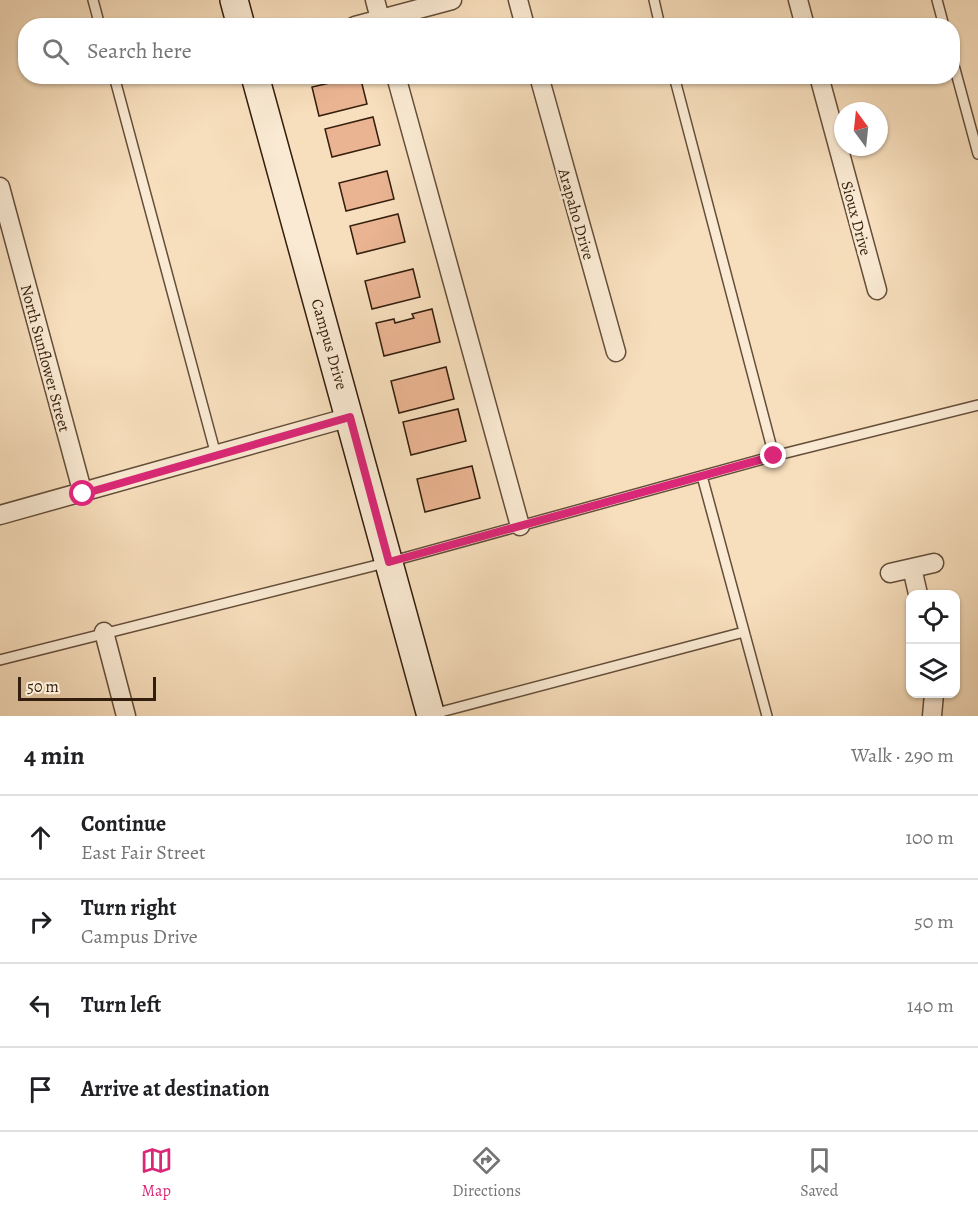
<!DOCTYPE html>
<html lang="en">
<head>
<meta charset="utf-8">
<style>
  :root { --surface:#fff; --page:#f2f2f2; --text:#202124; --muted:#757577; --line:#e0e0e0; --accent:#db2777 }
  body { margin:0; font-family:Alegreya,serif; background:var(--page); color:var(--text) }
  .controls { position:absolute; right:18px; bottom:18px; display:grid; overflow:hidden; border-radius:12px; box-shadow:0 2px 4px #0004 }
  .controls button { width:54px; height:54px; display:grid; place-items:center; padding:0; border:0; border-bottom:2px solid var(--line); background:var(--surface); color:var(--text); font:30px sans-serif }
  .compass { position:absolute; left:834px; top:102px; width:54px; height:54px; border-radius:50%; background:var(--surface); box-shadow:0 2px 4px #0004; rotate:345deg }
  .scale { position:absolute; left:18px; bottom:15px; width:138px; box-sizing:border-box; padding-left:6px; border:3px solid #331e0d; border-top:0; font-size:16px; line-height:21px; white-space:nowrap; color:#331e0d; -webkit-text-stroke:4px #faead3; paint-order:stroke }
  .stop { position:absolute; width:18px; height:18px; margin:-14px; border:4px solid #db2777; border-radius:50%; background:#fff }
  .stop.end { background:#db2777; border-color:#fff; box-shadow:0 2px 6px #0008 }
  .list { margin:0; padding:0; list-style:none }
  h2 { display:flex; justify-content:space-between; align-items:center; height:78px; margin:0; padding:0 24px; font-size:26px }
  h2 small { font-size:20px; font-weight:400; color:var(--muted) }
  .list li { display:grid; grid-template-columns:39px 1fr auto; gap:18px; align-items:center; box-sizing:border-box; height:84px; padding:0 24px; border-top:2px solid var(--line) }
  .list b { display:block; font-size:22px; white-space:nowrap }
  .list p { margin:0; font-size:20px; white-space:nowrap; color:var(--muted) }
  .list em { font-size:20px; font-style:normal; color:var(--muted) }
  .icon { flex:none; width:33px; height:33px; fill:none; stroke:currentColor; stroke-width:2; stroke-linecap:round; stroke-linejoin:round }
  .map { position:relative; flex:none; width:978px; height:716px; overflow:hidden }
  .search { position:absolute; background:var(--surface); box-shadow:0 2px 4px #0004; left:18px; right:18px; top:18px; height:66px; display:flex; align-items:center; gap:15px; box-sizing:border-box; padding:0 21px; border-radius:24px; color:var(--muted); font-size:22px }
  .sheet { height:414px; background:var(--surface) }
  nav { display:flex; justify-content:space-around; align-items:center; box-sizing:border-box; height:84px; border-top:2px solid var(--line); background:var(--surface); font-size:16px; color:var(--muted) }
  nav a { display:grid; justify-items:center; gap:3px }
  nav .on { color:var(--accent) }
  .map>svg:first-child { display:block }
</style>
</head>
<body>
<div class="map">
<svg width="978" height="716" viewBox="0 0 978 716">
  <rect width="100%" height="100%" fill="#f7debc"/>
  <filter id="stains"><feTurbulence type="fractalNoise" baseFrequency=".00333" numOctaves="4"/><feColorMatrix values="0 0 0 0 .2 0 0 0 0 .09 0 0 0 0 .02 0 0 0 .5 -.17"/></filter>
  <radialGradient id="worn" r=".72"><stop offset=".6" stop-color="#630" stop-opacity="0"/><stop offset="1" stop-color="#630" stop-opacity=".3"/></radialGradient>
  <path fill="#eab492" stroke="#331e0d" stroke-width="1.5" d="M360 76 367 104 319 116 312 87Z
    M373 117 380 145 332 157 325 129Z
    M387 171 394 199 346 211 339 183Z
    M398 214 405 242 357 254 350 226Z
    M413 269 420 297 372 309 365 281Z
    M432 309 440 342 384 356 376 323 394 319 395 323 414 318 412 314Z
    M446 367 454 399 399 413 391 381Z
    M458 409 466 441 411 455 403 422Z
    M472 466 480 498 425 512 417 479Z"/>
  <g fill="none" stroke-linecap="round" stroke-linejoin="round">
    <defs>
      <path id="lane" d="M93 0 100 26
        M654 0 660 26
        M937 0 944 26
        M952 58 978 154
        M114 76 216 455
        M674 76 774 456
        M702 476 767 716
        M0 660 389 562 774 456 978 405
        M433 714 744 632"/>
      <path id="street" d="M375 0 382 26
        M518 0 525 26
        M798 0 805 26
        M355 26 452 0
        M396 76 520 526
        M539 76 616 352
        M819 76 877 290
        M0 187 83 494
        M0 515 350 417
        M912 568 918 594
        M890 573 934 563
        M104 632 126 716
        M932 716 934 694"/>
      <path id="secondary" d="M234 0 241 26
        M255 76 431 716"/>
    </defs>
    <use href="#lane" stroke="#644e39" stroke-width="12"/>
    <use href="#street" stroke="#644e39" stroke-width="21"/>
    <use href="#secondary" stroke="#331e0d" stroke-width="30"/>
    <use href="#lane" stroke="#faead3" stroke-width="9"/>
    <use href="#street" stroke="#faead3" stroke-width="18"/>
    <use href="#secondary" stroke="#faead3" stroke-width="27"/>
  </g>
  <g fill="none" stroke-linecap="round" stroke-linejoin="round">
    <path stroke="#db2777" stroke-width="8" d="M83 494 350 417 389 562 774 456"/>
  </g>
  <g text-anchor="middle" stroke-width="5" stroke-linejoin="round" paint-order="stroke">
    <g font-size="16" fill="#331e0d" stroke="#faead3">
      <text transform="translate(577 214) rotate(74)" y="6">Arapaho Drive</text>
      <text transform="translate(857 218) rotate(75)" y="6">Sioux Drive</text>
      <text transform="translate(330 344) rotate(74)" y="6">Campus Drive</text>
      <text transform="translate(46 358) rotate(75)" y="6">North Sunflower Street</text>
    </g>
  </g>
  <rect width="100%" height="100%" filter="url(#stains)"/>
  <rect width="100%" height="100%" fill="url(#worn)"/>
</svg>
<div class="controls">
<button><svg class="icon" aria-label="locate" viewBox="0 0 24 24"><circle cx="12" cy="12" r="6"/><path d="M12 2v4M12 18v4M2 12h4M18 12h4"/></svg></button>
<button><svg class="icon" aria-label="layers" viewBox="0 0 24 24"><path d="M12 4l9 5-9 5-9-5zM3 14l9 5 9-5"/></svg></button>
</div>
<svg class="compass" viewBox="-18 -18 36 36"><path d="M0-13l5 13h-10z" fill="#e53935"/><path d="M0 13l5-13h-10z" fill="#757577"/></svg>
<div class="scale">50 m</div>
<div class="stop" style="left:83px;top:494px"></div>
<div class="stop end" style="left:774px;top:456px"></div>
<div class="search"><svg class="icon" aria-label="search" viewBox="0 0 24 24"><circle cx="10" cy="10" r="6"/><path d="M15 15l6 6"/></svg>Search here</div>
</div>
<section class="sheet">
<h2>4 min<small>Walk · 290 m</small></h2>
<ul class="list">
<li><svg class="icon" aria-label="ahead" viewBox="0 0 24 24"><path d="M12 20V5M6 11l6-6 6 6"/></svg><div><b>Continue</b><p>East Fair Street</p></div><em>100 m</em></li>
<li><svg class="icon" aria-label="right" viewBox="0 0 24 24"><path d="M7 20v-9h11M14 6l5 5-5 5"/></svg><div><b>Turn right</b><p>Campus Drive</p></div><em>50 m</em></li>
<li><svg class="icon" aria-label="left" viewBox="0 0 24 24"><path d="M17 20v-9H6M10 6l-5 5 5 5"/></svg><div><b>Turn left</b></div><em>140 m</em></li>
<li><svg class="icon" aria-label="arrive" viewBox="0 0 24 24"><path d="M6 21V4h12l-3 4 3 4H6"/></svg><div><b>Arrive at destination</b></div></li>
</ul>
</section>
<nav>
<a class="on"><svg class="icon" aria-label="map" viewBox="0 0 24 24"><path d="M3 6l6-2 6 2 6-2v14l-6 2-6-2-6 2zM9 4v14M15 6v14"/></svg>Map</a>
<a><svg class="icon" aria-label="directions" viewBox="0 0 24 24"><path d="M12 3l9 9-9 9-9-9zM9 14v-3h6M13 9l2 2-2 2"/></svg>Directions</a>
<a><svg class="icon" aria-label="saved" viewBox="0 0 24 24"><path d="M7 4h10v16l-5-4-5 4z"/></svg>Saved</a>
</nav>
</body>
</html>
